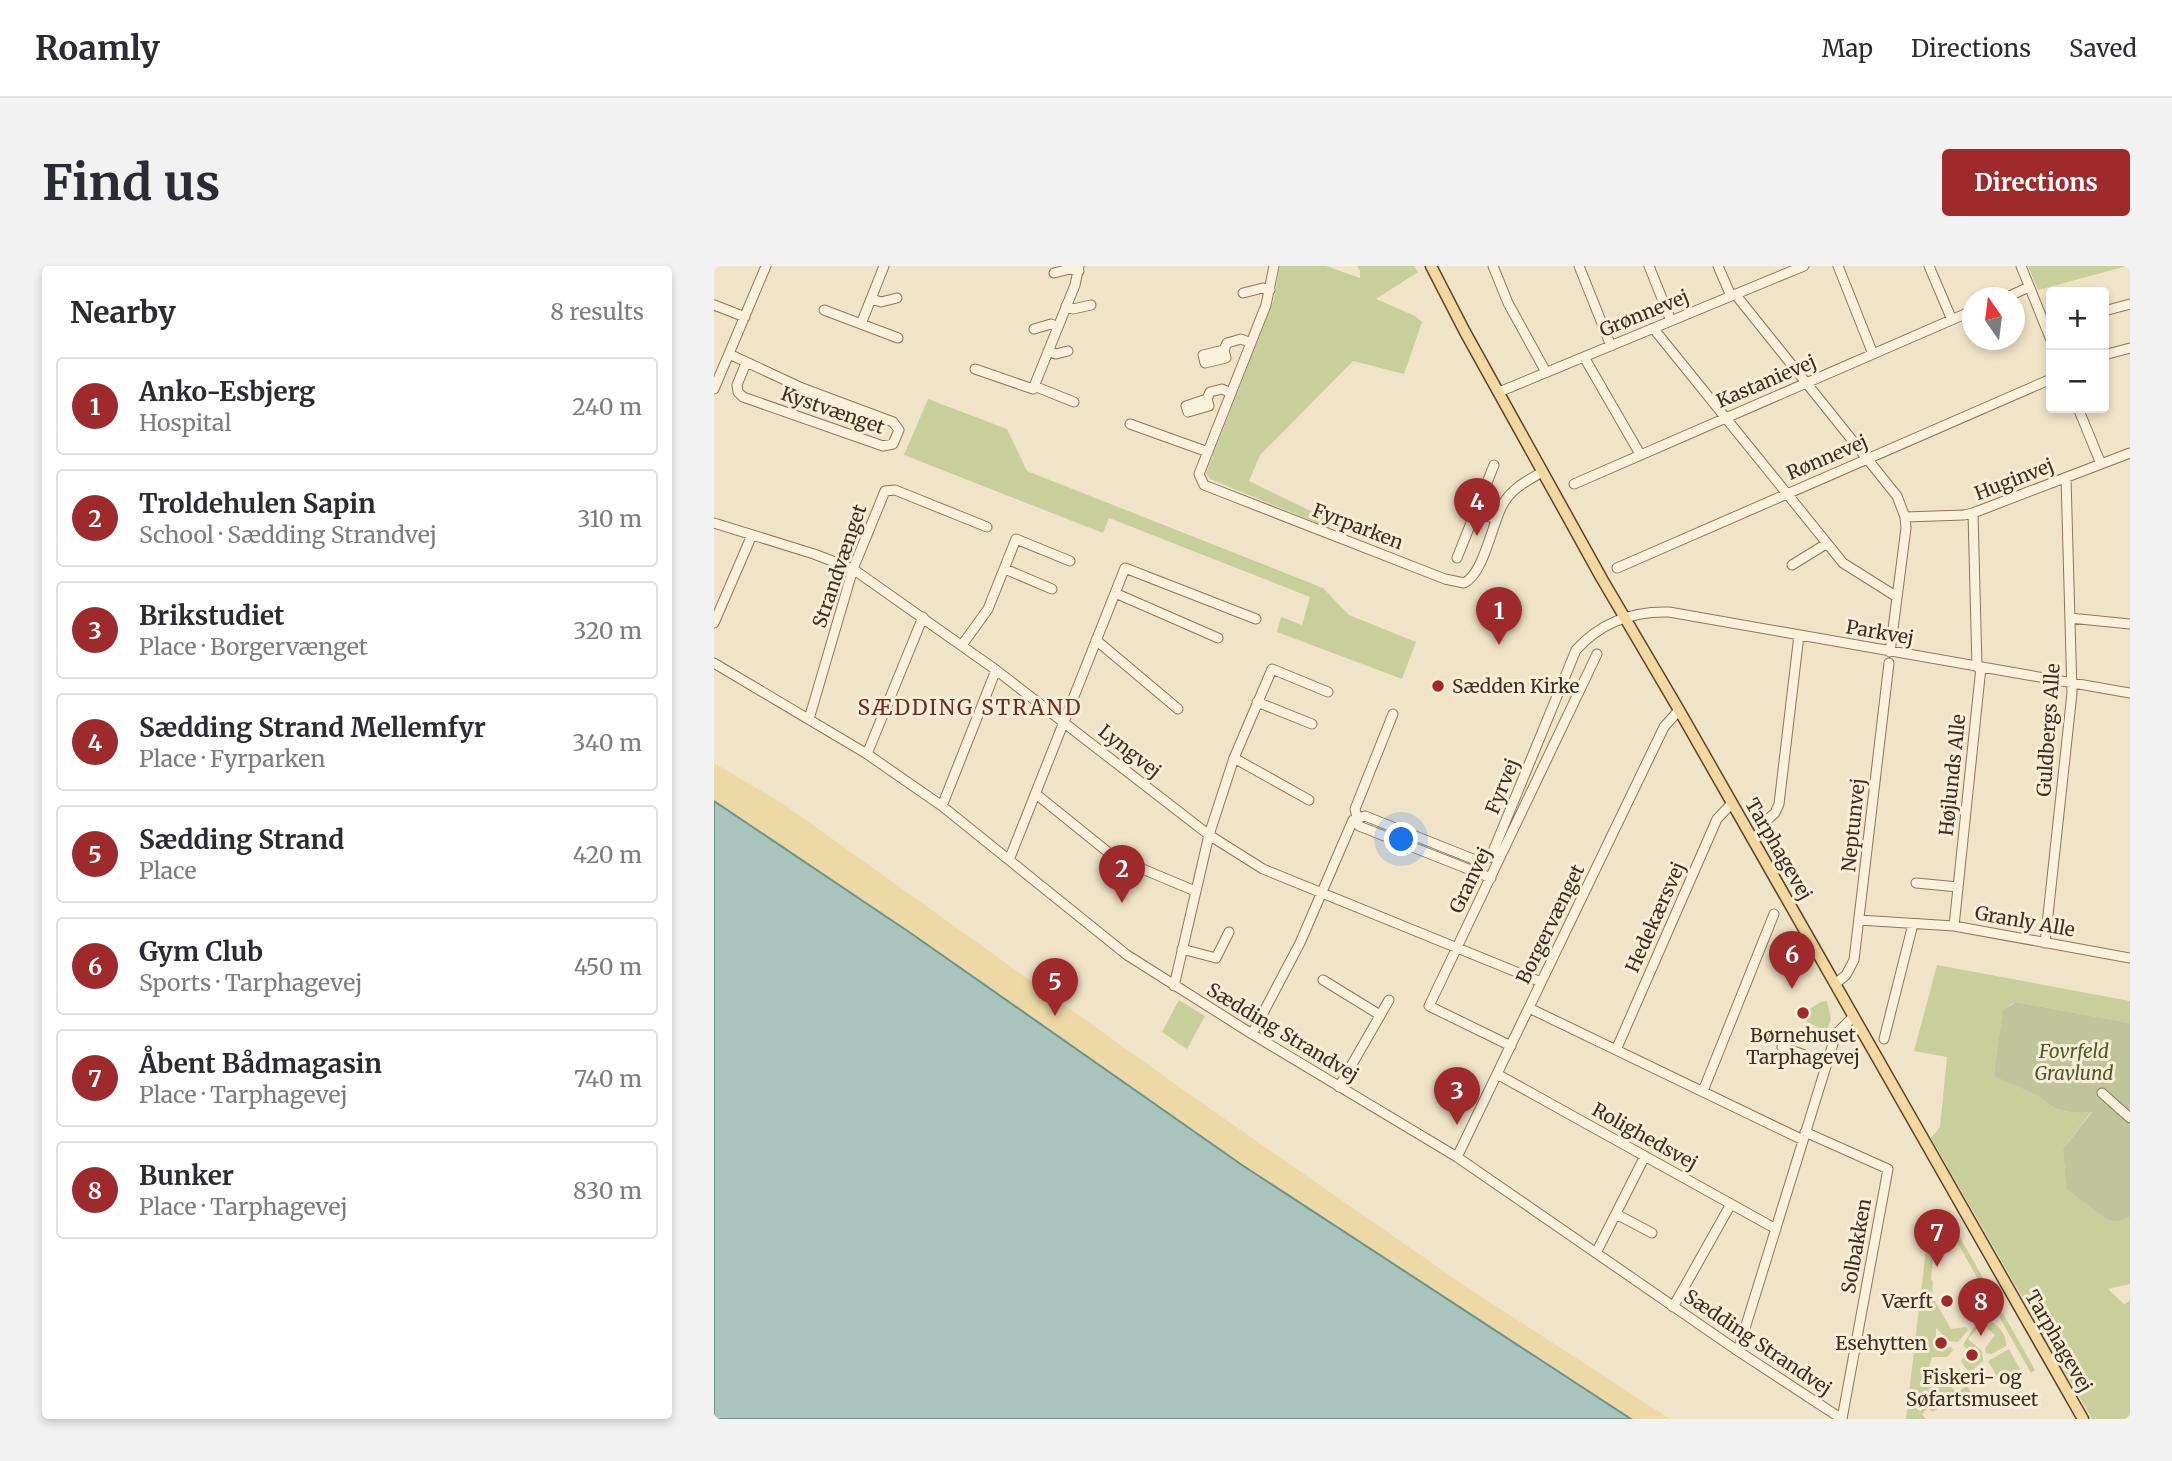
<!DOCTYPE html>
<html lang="en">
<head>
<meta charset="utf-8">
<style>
  :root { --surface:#fff; --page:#f2f2f3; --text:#2b2b33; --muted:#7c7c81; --line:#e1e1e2; --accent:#9e2a2b }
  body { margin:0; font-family:Merriweather,serif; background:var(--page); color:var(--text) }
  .controls { position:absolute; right:21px; top:21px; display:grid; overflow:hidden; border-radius:7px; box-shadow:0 4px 10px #0003 }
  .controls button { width:63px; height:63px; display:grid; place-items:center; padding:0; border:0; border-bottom:2px solid var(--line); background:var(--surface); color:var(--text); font:35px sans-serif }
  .compass { position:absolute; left:1248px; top:21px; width:63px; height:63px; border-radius:50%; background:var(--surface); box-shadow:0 4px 10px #0003; rotate:346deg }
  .you { position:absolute; left:688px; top:574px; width:24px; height:24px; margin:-18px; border:5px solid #fff; border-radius:50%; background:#1a73e8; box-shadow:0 0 0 10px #1a73e833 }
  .badge { display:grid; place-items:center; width:46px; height:46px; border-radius:50%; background:var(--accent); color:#fff; font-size:23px; font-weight:700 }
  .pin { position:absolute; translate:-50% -58px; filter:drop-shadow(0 2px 4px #0008) }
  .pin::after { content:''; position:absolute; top:37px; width:24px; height:21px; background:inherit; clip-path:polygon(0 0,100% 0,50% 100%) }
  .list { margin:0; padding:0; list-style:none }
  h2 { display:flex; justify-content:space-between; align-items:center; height:91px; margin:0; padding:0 28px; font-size:30px }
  h2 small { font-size:23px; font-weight:400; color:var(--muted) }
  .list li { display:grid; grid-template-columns:46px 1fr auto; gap:21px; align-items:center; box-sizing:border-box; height:98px; margin:0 14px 14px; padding:0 14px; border:2px solid var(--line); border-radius:7px }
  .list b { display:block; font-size:26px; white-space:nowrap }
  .list p { margin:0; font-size:23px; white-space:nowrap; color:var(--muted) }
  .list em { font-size:23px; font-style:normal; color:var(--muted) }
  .map { position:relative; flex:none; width:1416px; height:1153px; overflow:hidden; border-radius:7px }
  header { display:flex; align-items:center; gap:42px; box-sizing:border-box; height:98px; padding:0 35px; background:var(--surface); border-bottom:2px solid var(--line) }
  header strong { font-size:33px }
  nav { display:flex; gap:38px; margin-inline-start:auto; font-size:24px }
  .intro { display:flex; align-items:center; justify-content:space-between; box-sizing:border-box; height:168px; padding:0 42px }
  h1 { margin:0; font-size:49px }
  .button { padding:18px 32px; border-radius:7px; background:var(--accent); color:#fff; font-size:24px; font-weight:700 }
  main { display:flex; gap:42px; padding:0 42px }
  aside { flex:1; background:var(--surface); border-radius:7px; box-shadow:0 4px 10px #0003 }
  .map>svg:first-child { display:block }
</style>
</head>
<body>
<header>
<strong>Roamly</strong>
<nav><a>Map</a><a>Directions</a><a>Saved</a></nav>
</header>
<div class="intro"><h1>Find us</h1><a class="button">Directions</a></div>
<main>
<aside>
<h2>Nearby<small>8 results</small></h2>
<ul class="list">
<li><span class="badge">1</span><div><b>Anko-Esbjerg</b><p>Hospital</p></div><em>240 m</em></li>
<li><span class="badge">2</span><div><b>Troldehulen Sapin</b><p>School · Sædding Strandvej</p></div><em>310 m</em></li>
<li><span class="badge">3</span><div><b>Brikstudiet</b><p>Place · Borgervænget</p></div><em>320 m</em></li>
<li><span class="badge">4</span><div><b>Sædding Strand Mellemfyr</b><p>Place · Fyrparken</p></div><em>340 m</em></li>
<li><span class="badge">5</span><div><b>Sædding Strand</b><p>Place</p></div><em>420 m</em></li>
<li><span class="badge">6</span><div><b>Gym Club</b><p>Sports · Tarphagevej</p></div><em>450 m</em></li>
<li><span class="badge">7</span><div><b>Åbent Bådmagasin</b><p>Place · Tarphagevej</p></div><em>740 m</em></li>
<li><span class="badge">8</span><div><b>Bunker</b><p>Place · Tarphagevej</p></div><em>830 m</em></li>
</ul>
</aside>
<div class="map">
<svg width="1416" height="1153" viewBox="0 0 1416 1153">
  <rect width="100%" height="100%" fill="#f0e4c8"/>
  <path fill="#c9cf9b" d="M566 0H612L646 12V5L643 0H700L704 6 662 33 701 50 708 56 690 108 639 95 546 189 535 215 603 248 610 240 619 253 615 262 496 213 492 207 560 33Z
    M1314 0H1413L1324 24Z
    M214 133 293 163 313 205 609 322 635 349 702 376 688 413 563 366 567 351 588 359 596 331 395 252 389 267 190 189Z
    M1223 699 1416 735V757L1302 736 1295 739 1280 809 1322 829 1342 843 1355 846 1378 845 1349 883 1352 921 1393 954 1404 956 1416 951V1018L1394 1023 1410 1038 1416 1035V1153H1378L1217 872 1226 861 1233 791 1200 785Z
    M465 734 491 750 473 783 448 766Z
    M1113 735 1117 753 1112 766 1090 754 1087 748 1107 736Z
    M1216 949 1234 950 1321 1104 1317 1107 1234 960 1222 959 1217 1014 1219 1015 1218 1030 1237 1063 1252 1061 1254 1064 1244 1076 1235 1075 1222 1062V1079L1230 1083 1237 1081 1239 1084 1233 1091H1218L1214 1104 1230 1118H1235L1242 1127 1253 1120 1257 1126 1218 1146 1214 1142 1208 1148 1212 1153H1192Z
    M1274 1053C1284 1059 1293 1068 1292 1080L1278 1088 1272 1087 1271 1082 1281 1069 1268 1058 1254 1073 1268 1085 1269 1095 1255 1107 1247 1095 1254 1084 1249 1079 1260 1061Z
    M1295 1083 1307 1105 1286 1116 1274 1095Z"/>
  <path fill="#ecd9a5" d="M0 497 71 539 482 833 751 1020 956 1153H917L528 899 198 668 0 535Z"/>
  <path fill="#bfc49a" d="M1302 736 1416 757V951L1404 956 1393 954 1352 922 1349 883 1378 846H1355L1342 843 1322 829 1280 810 1289 744Z"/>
  <path fill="#a9c4bc" stroke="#6f938a" stroke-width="2" d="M0 535 198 668 528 899 917 1153H0Z"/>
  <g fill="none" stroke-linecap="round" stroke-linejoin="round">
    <defs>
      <path id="minor" d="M560 0 552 39 485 208 490 219 731 313 750 317C770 308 778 257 789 238 798 222 813 215 828 206
        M779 0 794 37 832 106
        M865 0 897 80
        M935 0 957 55
        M1004 0 1017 30
        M1124 0 1159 88
        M1215 0 1238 54
        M1307 0 1337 74
        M340 7 356 3 365 5
        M529 27 549 22 556 24
        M1021 28 1183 230 1191 251 1192 262 1176 386
        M1291 32 1315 21
        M158 33 167 36 183 32
        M0 39 31 51
        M352 40 359 43 377 39
        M110 44 147 58 170 0
        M1390 45 1416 38
        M147 58 184 72
        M939 62 1129 297 1183 331
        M320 63 337 58 344 61
        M510 84 512 92 491 97 489 89 510 84 513 77 527 73 537 77
        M334 85 342 88 354 85
        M15 88 88 122 179 156 185 164 179 178 169 180 29 131 24 126 23 119 32 97
        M1390 89 1416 82
        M870 91 926 188
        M261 103 319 123 361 19 365 0
        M320 120 360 136
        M0 123 52 0
        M785 126 1090 0
        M493 133 495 140 474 146 472 140 493 133 496 126 508 123 517 127
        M1364 142 1387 198
        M416 158 494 186
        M860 218 1258 45
        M761 246 782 253
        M1259 247 1263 401
        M1191 251 1250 249 1259 247 1416 187
        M0 257 100 288 139 303 282 404 495 569 549 603 827 716
        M743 292 780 199
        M1078 299 1112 278
        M903 302 1337 113
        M291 303 338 323
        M401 327 504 372
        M1356 352 1416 358
        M0 357 38 269
        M382 374 464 443
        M248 379 274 343 302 273 356 295
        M0 397 153 488 228 540 413 689 538 768 743 891 1024 1085 1128 1153
        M543 436 598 458
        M95 453 139 303 171 225 181 224 273 261
        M153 488 209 351
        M520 492 595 534
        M322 528 400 591 481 625
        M228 540 282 404
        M643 551 641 543 679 448
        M1048 558 1061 547 1065 538 1085 369
        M645 560 777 612
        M295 594 411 302 542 353
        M1202 617 1244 621
        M1145 654 1240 660 1416 692
        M1240 660 1267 401
        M1331 677 1358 427 1352 212
        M468 683 502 692 515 666
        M609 714 666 749
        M1121 718 1132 709 1140 694 1175 397
        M460 720 495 569 520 492 558 403 614 426
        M815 742 1089 874
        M538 768 586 677 639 554 651 550 764 595 774 592 778 588 862 384C887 356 918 345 955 346L1416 427
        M1170 773 1199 658
        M797 780 715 740 883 388
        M1068 781 1113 797
        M902 784 1003 553 1018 537
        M783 808 1062 963
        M625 821 675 734
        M989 825 1060 648
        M1388 827 1416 852
        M1091 866 1174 903 1128 1153
        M743 891 950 461 965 444
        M902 948 938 967
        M882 987 931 890
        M959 1041 1017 938
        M1024 1085 1122 768 1139 751"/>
      <path id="major" d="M717 0 751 66 888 313 965 444 1369 1153"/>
    </defs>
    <use href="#minor" stroke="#8d765c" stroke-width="11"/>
    <use href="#major" stroke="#5b4430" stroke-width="13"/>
    <use href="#minor" stroke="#faf1dc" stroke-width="9"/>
    <use href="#major" stroke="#f3d9a0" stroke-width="10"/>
  </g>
  <g fill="#9e2a2b" stroke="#f7eed8" stroke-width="2.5">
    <circle cx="724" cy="420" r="7"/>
    <circle cx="1089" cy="747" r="7"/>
    <circle cx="1233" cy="1035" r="7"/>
    <circle cx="1227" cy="1077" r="7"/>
    <circle cx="1258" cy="1089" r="7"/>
  </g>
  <g text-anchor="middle" stroke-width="6" stroke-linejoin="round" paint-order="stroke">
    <g font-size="19" fill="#3d2e20" stroke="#f7eed8">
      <text transform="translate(930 47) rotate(-22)" y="7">Grønnevej</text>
      <text transform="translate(1052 115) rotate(-23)" y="7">Kastanievej</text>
      <text transform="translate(119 144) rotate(19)" y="7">Kystvænget</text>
      <text transform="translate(1113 191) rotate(-23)" y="7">Rønnevej</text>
      <text transform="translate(1300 213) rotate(-21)" y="7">Huginvej</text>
      <text transform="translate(644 260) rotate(21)" y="7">Fyrparken</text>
      <text transform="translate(125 300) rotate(-71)" y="7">Strandvænget</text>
      <text transform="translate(1166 366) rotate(10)" y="7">Parkvej</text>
      <text transform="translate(1334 464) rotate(-86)" y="7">Guldbergs Alle</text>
      <text transform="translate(416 485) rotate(38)" y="7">Lyngvej</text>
      <text transform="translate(1238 509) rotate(-84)" y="7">Højlunds Alle</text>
      <text transform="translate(788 520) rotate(-68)" y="7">Fyrvej</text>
      <text transform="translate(1139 559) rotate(-84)" y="7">Neptunvej</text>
      <text transform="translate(1065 583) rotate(60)" y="7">Tarphagevej</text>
      <text transform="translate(756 614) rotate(-64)" y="7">Granvej</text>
      <text transform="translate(941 651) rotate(-66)" y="7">Hedekærsvej</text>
      <text transform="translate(1311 655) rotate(10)" y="7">Granly Alle</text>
      <text transform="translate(836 658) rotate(-64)" y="7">Borgervænget</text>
      <text transform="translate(569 766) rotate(31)" y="7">Sædding Strandvej</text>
      <text transform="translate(931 870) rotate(29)" y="7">Rolighedsvej</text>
      <text transform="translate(1142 980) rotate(-80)" y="7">Solbakken</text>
      <text transform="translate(1345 1075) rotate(60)" y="7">Tarphagevej</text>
      <text transform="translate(1044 1076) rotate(34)" y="7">Sædding Strandvej</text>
    </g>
    <g font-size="19" fill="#3d2e20" stroke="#f7eed8">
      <text x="738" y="427" text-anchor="start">Sædden Kirke</text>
      <text x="1089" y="776">Børnehuset<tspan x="1089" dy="22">Tarphagevej</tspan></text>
      <text x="1219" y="1042" text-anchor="end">Værft</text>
      <text x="1213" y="1084" text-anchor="end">Esehytten</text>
      <text x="1258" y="1118">Fiskeri- og<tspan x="1258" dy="22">Søfartsmuseet</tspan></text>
    </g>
    <g font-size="19" font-style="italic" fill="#4d5a26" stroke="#f7eed8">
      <text x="1360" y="792">Fovrfeld<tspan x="1360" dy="22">Gravlund</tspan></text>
    </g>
    <g font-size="21" letter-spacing="2" fill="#6b2e1e" stroke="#f7eed8">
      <text x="256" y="449">SÆDDING STRAND</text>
    </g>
  </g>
</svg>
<div class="controls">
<button>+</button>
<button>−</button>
</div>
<svg class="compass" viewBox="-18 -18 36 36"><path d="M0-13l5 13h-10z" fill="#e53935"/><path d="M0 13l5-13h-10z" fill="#7c7c81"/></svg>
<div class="you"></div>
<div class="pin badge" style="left:785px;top:379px">1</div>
<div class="pin badge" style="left:408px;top:637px">2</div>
<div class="pin badge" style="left:743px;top:859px">3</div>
<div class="pin badge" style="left:763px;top:270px">4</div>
<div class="pin badge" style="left:341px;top:750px">5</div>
<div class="pin badge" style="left:1078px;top:723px">6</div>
<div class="pin badge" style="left:1223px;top:1001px">7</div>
<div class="pin badge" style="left:1267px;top:1070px">8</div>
</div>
</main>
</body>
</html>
